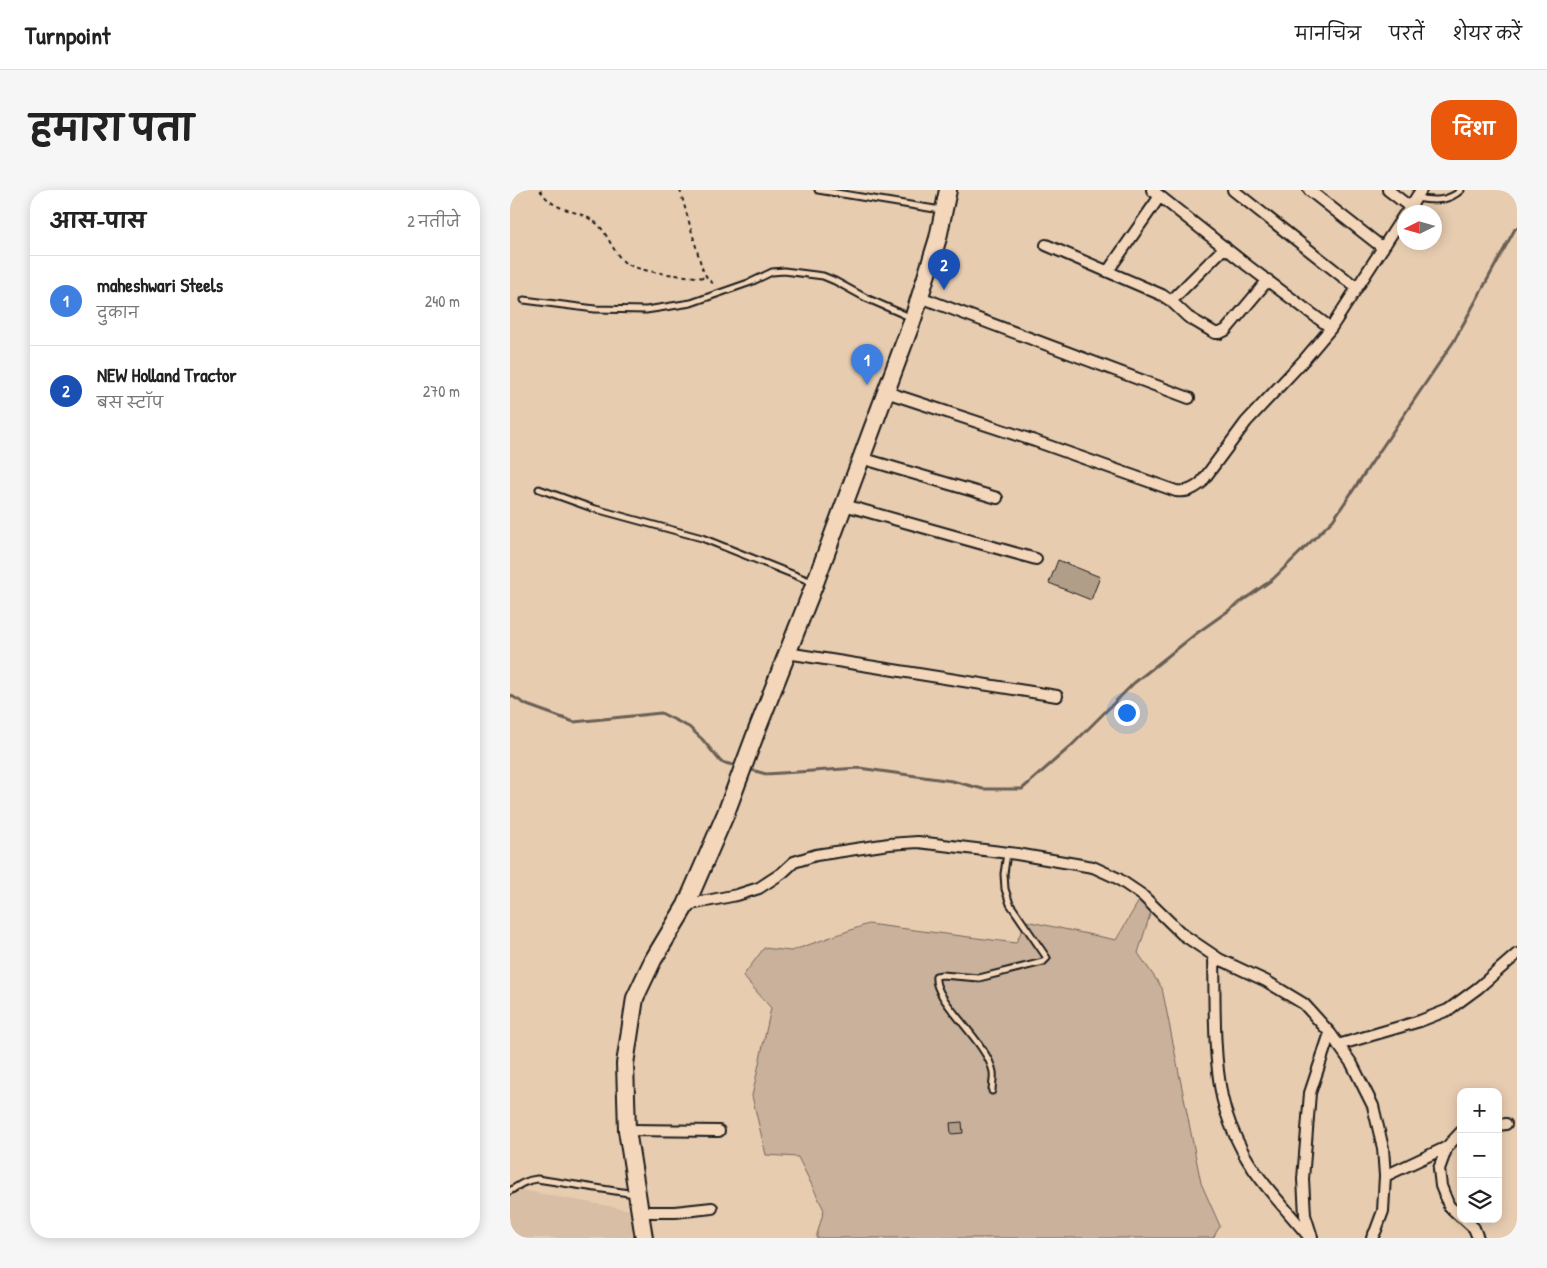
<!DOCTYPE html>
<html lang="hi">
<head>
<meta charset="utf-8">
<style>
  :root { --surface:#fff; --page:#f6f6f6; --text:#222; --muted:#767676; --line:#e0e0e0; --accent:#ea580c }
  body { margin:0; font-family:"Patrick Hand","Playpen Sans Deva",sans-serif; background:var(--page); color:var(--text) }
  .controls { position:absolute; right:15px; bottom:15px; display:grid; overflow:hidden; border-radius:10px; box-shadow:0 2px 12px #0003 }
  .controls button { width:45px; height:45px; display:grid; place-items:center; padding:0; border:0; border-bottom:1px solid var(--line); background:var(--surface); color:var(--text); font:25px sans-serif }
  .compass { position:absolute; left:887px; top:15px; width:45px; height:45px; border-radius:50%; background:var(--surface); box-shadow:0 2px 12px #0003; rotate:265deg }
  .you { position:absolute; left:616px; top:522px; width:18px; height:18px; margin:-12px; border:4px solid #fff; border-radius:50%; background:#1a73e8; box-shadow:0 0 0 8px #1a73e833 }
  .badge { display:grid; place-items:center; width:32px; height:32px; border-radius:50%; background:var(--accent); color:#fff; font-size:16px; font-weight:700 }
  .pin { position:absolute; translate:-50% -41px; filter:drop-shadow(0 1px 2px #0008) }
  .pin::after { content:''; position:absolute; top:26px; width:18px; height:15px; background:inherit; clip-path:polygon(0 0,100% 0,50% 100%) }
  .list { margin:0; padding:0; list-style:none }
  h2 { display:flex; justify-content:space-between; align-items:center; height:65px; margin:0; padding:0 20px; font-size:21px }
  h2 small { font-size:16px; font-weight:400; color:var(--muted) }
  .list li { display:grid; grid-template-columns:32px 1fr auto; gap:15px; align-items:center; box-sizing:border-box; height:90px; padding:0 20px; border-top:1px solid var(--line) }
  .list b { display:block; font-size:19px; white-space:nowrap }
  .list p { margin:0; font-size:16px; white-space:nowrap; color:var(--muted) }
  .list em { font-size:16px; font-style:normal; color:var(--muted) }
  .icon { flex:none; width:28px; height:28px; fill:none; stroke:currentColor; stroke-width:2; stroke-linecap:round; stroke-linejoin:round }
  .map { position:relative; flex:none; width:1007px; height:1048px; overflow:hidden; border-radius:20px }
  header { display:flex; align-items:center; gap:30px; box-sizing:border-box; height:70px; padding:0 25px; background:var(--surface); border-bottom:1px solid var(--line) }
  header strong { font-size:24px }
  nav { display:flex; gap:28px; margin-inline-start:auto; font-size:18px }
  .intro { display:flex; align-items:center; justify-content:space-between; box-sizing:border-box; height:120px; padding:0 30px }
  h1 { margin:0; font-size:35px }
  .button { padding:12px 22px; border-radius:20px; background:var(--accent); color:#fff; font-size:18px; font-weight:700 }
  main { display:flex; gap:30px; padding:0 30px }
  aside { flex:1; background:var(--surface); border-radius:20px; box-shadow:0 2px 12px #0003 }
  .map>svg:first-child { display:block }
</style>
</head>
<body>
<header>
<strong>Turnpoint</strong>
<nav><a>मानचित्र</a><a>परतें</a><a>शेयर करें</a></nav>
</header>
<div class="intro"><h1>हमारा पता</h1><a class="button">दिशा</a></div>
<main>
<aside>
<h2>आस-पास<small>2 नतीजे</small></h2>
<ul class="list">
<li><span class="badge" style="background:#3f7fe0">1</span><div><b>maheshwari Steels</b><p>दुकान</p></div><em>240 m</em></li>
<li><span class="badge" style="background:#1a4fb4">2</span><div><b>NEW Holland Tractor</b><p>बस स्टॉप</p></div><em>270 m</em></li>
</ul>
</aside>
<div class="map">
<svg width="1007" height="1048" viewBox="0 0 1007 1048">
  <rect width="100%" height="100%" fill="#e7ccb0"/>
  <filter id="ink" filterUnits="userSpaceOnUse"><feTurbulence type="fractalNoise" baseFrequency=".02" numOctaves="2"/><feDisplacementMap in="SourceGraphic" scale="10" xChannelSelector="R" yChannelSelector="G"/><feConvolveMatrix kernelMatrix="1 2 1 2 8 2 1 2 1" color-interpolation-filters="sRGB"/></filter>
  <g filter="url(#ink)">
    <path fill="#d7bea4" d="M0 998 120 1020 124 1048H0Z"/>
    <path fill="#c9b19b" stroke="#72665c" d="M630 709 642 718 628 763 652 798 691 993 710 1036 703 1048H306L314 1020 288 967 256 965 242 906 261 818 233 786 254 758 281 761 358 734 506 753 516 731 606 750Z"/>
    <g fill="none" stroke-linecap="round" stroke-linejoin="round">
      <path stroke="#695f54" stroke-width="3" d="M0 505 17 515 64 532 151 523 179 537 192 549 211 572 227 576
        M238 579 256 584 349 578 442 591 473 599H512L561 556 624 493 687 443 763 389 823 330 944 151 1005 39 1007 38"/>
    </g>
    <path fill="#b19e89" stroke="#1c1c1c" d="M548 370 590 387 581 410 539 393Z
      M452 932 453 943 441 944 440 933Z"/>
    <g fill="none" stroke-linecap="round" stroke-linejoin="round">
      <defs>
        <path id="service" d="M308 0 431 20
          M906 8C923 11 938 12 951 0
          M14 110 85 119 136 120 181 113 241 92 262 82 274 81 313 86 325 91 356 108 402 128
          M29 299 82 318 192 348 302 392
          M482 901C482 895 484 888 483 882 477 851 422 809 426 786L432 785 469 788 533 772 537 768 500 714 495 699 494 684 497 663
          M0 1001C9 995 16 990 27 989L125 1004"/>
        <path id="minor" d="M642 0 738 76 821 138
          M723 0 847 98
          M799 0 873 58
          M878 0 900 17
          M897 22 911 0
          M536 55 652 105 661 111 678 127 705 143H710L716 140 758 90
          M598 81 650 6
          M410 107 679 208
          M661 111 715 57
          M376 202 525 251 666 301C677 302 682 300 691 293L736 232 794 170 821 138 894 25
          M351 268 487 308
          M334 315 526 369
          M277 463 547 506
          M176 715 227 705 249 698 272 683 284 672 306 665 379 654 408 652 507 664 583 677 607 688 632 705 672 744 709 769 756 791 794 814 820 843 842 874 863 916 873 958 875 986 873 1021 866 1040 862 1048
          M704 766C705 813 703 861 712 907 716 926 725 947 734 964 751 994 778 1021 800 1048
          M828 855 910 831 938 820 968 798 1007 764
          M988 935 996 934
          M117 940 209 941
          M951 942 937 957 929 979 931 996 939 1016 951 1027
          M875 986 937 957
          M130 1022H165L202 1018
          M954 1029 964 1038 968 1048
          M802 1047 795 1025 793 989 800 903 820 843"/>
        <path id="trunk" d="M134 1048 117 940 115 874 125 808 143 770 176 715 216 623 247 540 305 393 403 129 428 48 438 0"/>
      </defs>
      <use href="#service" stroke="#1c1c1c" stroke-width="9"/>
      <use href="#minor" stroke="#1c1c1c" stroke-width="14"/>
      <use href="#trunk" stroke="#1c1c1c" stroke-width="20"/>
      <path stroke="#1c1c1c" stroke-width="2" stroke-dasharray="4 4" stroke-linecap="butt" d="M30 0C44 22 62 18 82 30 96 38 100 57 112 70 123 83 178 86 197 88
        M170 0 192 78 197 88 206 96"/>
      <use href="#service" stroke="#f4d7ba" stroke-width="5"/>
      <use href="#minor" stroke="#f4d7ba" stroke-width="10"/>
      <use href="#trunk" stroke="#f4d7ba" stroke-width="16"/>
    </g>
  </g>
</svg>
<div class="controls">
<button>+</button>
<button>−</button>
<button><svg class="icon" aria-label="layers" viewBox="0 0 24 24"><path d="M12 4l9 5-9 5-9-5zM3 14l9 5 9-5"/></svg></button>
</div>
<svg class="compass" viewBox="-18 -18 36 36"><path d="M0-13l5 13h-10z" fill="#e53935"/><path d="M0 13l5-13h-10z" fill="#767676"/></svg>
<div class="you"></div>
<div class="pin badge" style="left:357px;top:195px;background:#3f7fe0">1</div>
<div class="pin badge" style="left:434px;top:100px;background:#1a4fb4">2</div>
</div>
</main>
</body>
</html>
